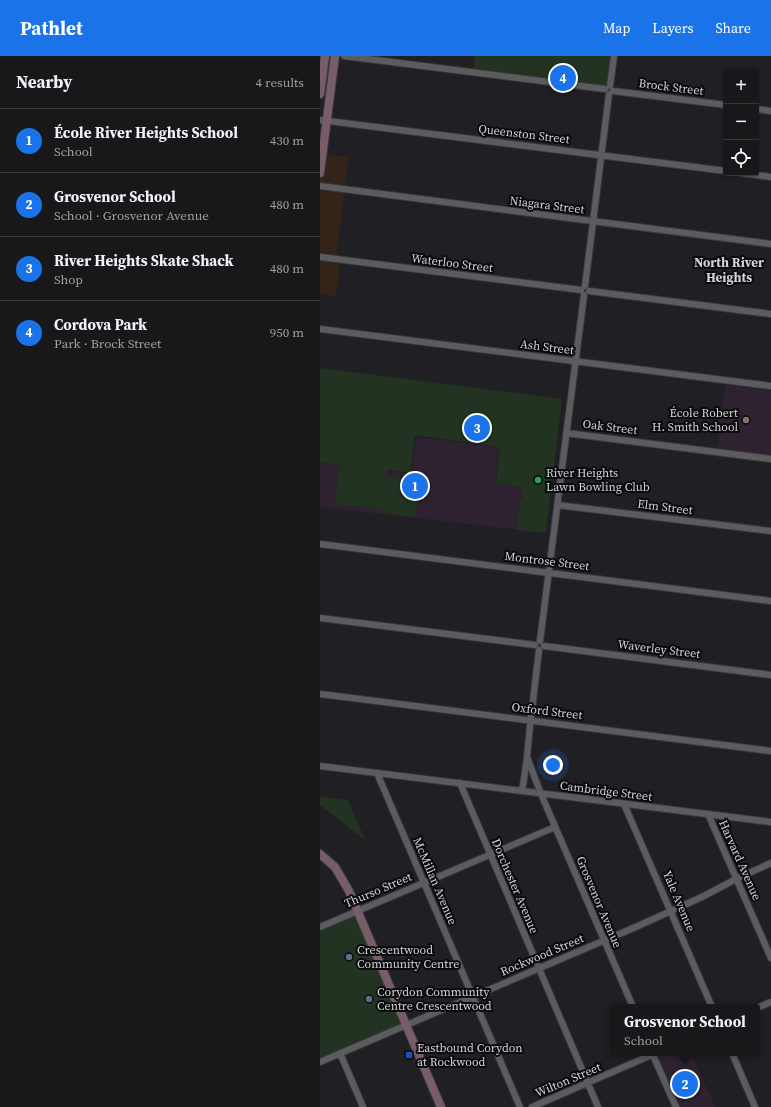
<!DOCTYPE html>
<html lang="en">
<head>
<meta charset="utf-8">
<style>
  :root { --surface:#18171a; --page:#212023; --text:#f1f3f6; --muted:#9f9fa2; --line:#363639; --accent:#1a73e8 }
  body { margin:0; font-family:"Source Serif 4",serif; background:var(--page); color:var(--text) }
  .controls { position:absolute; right:12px; top:12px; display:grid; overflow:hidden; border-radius:4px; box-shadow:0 1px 3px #0004 }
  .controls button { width:36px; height:36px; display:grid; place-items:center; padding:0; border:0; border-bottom:1px solid var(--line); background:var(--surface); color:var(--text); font:20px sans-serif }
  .you { position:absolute; left:233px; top:709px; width:14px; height:14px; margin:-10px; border:3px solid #fff; border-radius:50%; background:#1a73e8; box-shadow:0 0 0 6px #1a73e833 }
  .badge { display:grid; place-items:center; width:26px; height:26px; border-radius:50%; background:var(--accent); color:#fff; font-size:13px; font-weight:700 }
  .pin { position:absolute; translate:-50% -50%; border:2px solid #fff; box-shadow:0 1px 4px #0006 }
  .popup { position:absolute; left:290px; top:948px; width:150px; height:52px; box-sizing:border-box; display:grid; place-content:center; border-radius:4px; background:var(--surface); filter:drop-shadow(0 1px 3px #0005); font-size:13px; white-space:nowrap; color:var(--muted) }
  .popup b { font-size:15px; color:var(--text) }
  .popup::after { content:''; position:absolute; left:50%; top:100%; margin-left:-8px; border:8px solid transparent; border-top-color:var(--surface) }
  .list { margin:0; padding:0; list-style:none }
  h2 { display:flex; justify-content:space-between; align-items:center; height:52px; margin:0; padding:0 16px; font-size:17px }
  h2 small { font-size:13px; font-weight:400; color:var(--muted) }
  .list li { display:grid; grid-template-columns:26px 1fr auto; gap:12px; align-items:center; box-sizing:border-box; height:64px; padding:0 16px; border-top:1px solid var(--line) }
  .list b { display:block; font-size:15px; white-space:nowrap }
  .list p { margin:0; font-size:13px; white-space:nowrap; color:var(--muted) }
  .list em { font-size:13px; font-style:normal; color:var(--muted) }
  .icon { flex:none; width:22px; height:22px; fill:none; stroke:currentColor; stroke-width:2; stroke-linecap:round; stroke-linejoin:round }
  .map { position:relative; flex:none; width:451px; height:1051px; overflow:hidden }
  header { display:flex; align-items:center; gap:24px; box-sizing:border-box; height:56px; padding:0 20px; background:var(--accent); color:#fff }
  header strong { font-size:19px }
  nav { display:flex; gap:22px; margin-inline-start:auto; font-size:14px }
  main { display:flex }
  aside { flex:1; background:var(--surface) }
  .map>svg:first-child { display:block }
</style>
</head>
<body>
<header>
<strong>Pathlet</strong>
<nav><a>Map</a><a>Layers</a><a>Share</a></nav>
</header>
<main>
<aside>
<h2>Nearby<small>4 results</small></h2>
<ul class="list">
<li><span class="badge">1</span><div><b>École River Heights School</b><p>School</p></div><em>430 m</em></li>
<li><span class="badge">2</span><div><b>Grosvenor School</b><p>School · Grosvenor Avenue</p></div><em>480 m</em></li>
<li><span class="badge">3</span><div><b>River Heights Skate Shack</b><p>Shop</p></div><em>480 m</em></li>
<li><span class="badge">4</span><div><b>Cordova Park</b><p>Park · Brock Street</p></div><em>950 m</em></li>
</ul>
</aside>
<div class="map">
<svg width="451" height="1051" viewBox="0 0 451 1051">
  <rect width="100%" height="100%" fill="#201f23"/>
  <path fill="#332319" d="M2 98 29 101 16 203 20 204 16 240 0 238V117Z"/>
  <path fill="#2e2230" d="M405 329 451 335V400L397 392Z
    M96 381 180 391 175 428 203 431 226 477 0 451V407L92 418Z
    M336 997H371L395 1051H356L333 998Z"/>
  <path fill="#223421" d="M155 0H294L289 34 153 17Z
    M0 312 242 343 226 477 197 474 200 445H203V431L176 428 180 391 95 379 91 417 67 414 62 454 15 448 20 409 0 407Z
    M67 420 100 425 95 461 62 457Z
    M0 741 28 744 45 784 0 749Z
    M38 855 86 969 0 1006V871Z"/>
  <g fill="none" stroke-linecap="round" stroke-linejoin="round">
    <defs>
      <path id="minor" d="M24 0 285 33
        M290 30 294 0
        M293 35 406 49
        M436 53 451 55
        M0 64 406 115
        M420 117 451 121
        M0 130 451 188
        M0 201 261 234
        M265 230 289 38
        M269 235 451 258
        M0 273 451 330
        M246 377 451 403
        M237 449 451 475
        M0 488 451 545
        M0 562 215 589
        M220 585 264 239
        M224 590 451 619
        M219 594 210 670 207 701 221 738 313 951
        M0 638 451 695
        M0 710 451 766
        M57 717 200 1051
        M140 727 278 1051
        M201 735 203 730 207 702
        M304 748 392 951
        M388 758 451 902
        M0 871 235 771
        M437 952 451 946
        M20 997 43 1051
        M332 997 356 1051
        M412 997 435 1051
        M0 1006 318 870 384 840 416 823 451 807
        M212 1051 336 997"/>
      <path id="secondary" d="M0 38 5 0
        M0 117 15 0
        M0 798 15 811 29 835 121 1051"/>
    </defs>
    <use href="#minor" stroke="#3a3a3d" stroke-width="8"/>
    <use href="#secondary" stroke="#3a3a3d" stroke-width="10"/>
    <use href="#minor" stroke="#5c5b60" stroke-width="6"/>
    <use href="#secondary" stroke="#775d69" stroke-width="8"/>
  </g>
  <circle fill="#8d6e63" stroke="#0a090b" stroke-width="1.5" cx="426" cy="364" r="4"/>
  <circle fill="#2e9e5b" stroke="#0a090b" stroke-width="1.5" cx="218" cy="424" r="4"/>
  <g fill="#5c6f8a" stroke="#0a090b" stroke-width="1.5">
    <circle cx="29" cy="901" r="4"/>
    <circle cx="49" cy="943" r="4"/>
  </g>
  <rect fill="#1a4fb4" stroke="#0a090b" stroke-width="1.5" x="85" y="995" width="8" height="8" rx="2"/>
  <g text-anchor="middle" stroke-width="4" stroke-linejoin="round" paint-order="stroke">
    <g font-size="12" fill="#d4d4d7" stroke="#0a090b">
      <text transform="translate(351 31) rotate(7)" y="4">Brock Street</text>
      <text transform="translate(204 78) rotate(7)" y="4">Queenston Street</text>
      <text transform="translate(227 149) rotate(7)" y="4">Niagara Street</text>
      <text transform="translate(132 207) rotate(7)" y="4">Waterloo Street</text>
      <text transform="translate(227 291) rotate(7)" y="4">Ash Street</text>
      <text transform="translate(290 371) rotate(7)" y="4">Oak Street</text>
      <text transform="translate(345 451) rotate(7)" y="4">Elm Street</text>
      <text transform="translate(227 505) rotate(7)" y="4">Montrose Street</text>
      <text transform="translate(339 593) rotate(7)" y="4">Waverley Street</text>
      <text transform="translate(227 655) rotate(7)" y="4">Oxford Street</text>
      <text transform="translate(286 735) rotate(7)" y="4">Cambridge Street</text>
      <text transform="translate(420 804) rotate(66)" y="4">Harvard Avenue</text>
      <text transform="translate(115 825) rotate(67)" y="4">McMillan Avenue</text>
      <text transform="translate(195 830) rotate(67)" y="4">Dorchester Avenue</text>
      <text transform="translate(58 834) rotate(-23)" y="4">Thurso Street</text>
      <text transform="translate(359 845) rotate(67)" y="4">Yale Avenue</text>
      <text transform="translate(279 846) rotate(67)" y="4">Grosvenor Avenue</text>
      <text transform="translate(222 899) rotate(-23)" y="4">Rockwood Street</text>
      <text transform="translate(248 1024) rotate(-23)" y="4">Wilton Street</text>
    </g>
    <g font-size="12" fill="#d4d4d7" stroke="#0a090b" text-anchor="start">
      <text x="418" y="361" text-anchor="end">École Robert<tspan x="418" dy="14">H. Smith School</tspan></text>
      <text x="226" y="421">River Heights<tspan x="226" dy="14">Lawn Bowling Club</tspan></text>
      <text x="37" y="898">Crescentwood<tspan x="37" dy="14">Community Centre</tspan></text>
      <text x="57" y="940">Corydon Community<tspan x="57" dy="14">Centre Crescentwood</tspan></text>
      <text x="97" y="996">Eastbound Corydon<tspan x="97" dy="14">at Rockwood</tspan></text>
    </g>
    <g font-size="13" font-weight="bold" fill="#d4d4d7" stroke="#0a090b">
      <text x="409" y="211">North River<tspan x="409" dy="15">Heights</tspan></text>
    </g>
  </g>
</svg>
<div class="controls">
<button>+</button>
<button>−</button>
<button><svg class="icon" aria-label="locate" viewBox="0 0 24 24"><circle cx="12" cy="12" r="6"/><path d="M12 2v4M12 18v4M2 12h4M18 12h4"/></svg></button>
</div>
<div class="you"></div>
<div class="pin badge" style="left:95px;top:430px">1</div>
<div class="pin badge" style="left:365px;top:1028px">2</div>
<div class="popup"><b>Grosvenor School</b>School</div>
<div class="pin badge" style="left:157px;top:372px">3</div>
<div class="pin badge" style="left:243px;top:22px">4</div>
</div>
</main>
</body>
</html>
